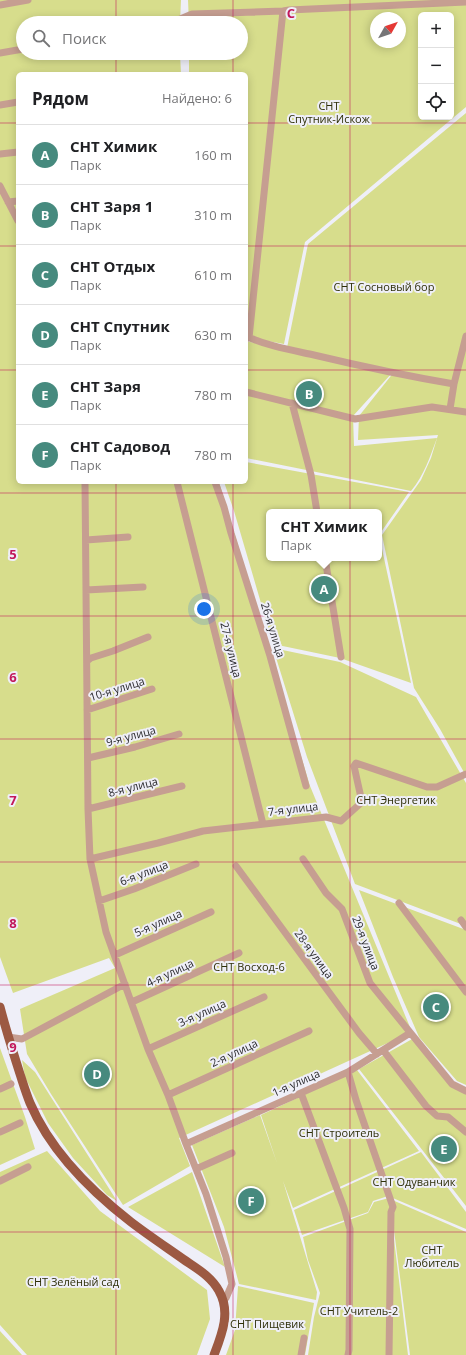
<!DOCTYPE html>
<html lang="ru">
<head>
<meta charset="utf-8">
<style>
  :root { --surface:#fff; --page:#f2f2f2; --text:#202124; --muted:#757577; --line:#e0e0e0; --accent:#468a7e }
  body { margin:0; font-family:"Open Sans",sans-serif; background:var(--page); color:var(--text) }
  .controls { position:absolute; right:12px; top:12px; display:grid; overflow:hidden; border-radius:6px; box-shadow:0 2px 10px #0003 }
  .controls button { width:36px; height:36px; display:grid; place-items:center; padding:0; border:0; border-bottom:1px solid var(--line); background:var(--surface); color:var(--text); font:20px sans-serif }
  .compass { position:absolute; left:370px; top:12px; width:36px; height:36px; border-radius:50%; background:var(--surface); box-shadow:0 2px 10px #0003; rotate:50deg }
  .you { position:absolute; left:204px; top:609px; width:14px; height:14px; margin:-10px; border:3px solid #fff; border-radius:50%; background:#1a73e8; box-shadow:0 0 0 6px #1a73e833 }
  .badge { display:grid; place-items:center; width:26px; height:26px; border-radius:50%; background:var(--accent); color:#fff; font-size:13px; font-weight:700 }
  .pin { position:absolute; translate:-50% -50%; border:2px solid #fff; box-shadow:0 1px 4px #0006 }
  .popup { position:absolute; left:266px; top:509px; width:116px; height:52px; box-sizing:border-box; display:grid; place-content:center; border-radius:6px; background:var(--surface); filter:drop-shadow(0 1px 3px #0005); font-size:13px; white-space:nowrap; color:var(--muted) }
  .popup b { font-size:15px; color:var(--text) }
  .popup::after { content:''; position:absolute; left:50%; top:100%; margin-left:-8px; border:8px solid transparent; border-top-color:var(--surface) }
  .list { margin:0; padding:0; list-style:none }
  h2 { display:flex; justify-content:space-between; align-items:center; height:52px; margin:0; padding:0 16px; font-size:17px }
  h2 small { font-size:13px; font-weight:400; color:var(--muted) }
  .list li { display:grid; grid-template-columns:26px 1fr auto; gap:12px; align-items:center; box-sizing:border-box; height:60px; padding:0 16px; border-top:1px solid var(--line) }
  .list b { display:block; font-size:15px; white-space:nowrap }
  .list p { margin:0; font-size:13px; white-space:nowrap; color:var(--muted) }
  .list em { font-size:13px; font-style:normal; color:var(--muted) }
  .icon { flex:none; width:22px; height:22px; fill:none; stroke:currentColor; stroke-width:2; stroke-linecap:round; stroke-linejoin:round }
  .map { position:relative; flex:none; width:466px; height:1355px; overflow:hidden }
  .search { position:absolute; background:var(--surface); box-shadow:0 2px 10px #0003; left:16px; top:16px; width:232px; height:44px; display:flex; align-items:center; gap:10px; box-sizing:border-box; padding:0 14px; border-radius:22px; color:var(--muted); font-size:15px }
  .panel { position:absolute; background:var(--surface); box-shadow:0 2px 10px #0003; left:16px; top:72px; width:232px; height:412px; border-radius:6px }
  .map>svg:first-child { display:block }
</style>
</head>
<body>
<div class="map">
<svg width="466" height="1355" viewBox="0 0 466 1355">
  <rect width="100%" height="100%" fill="#efeff8"/>
  <path fill="#d7dd8c" fill-rule="evenodd" d="M0 0H181L180 23H23V53H180L181 74H18V482H219L310 786 412 1032 179 1138 190 1166 123 1205 51 1094 27 1054 20 1009 115 968 109 958 13 993 0 957Z
    M188 0H466V107L305 242 284 344 246 337V74H189V53H241V23H189ZM421 15H451V117H421ZM376 18H400V42H376Z
    M466 113V776L440 729 414 688 382 535 421 480 431 458 438 435 358 440 359 416 394 372 287 348 308 244Z
    M246 341 392 373 353 416 354 446 437 438C430 457 424 475 411 491L246 458Z
    M246 462 409 492 379 535 411 683 340 658 273 644 234 511 224 482H246ZM269 512H379V558H269Z
    M273 648 340 662 416 697 466 783V926L355 884 307 757Z
    M359 890 466 930V1085L457 1081 419 1037 393 977Z
    M414 1038 452 1085 466 1092V1206L359 1069Z
    M0 1048 25 1117 35 1149 0 1165Z
    M22 1060 35 1072 117 1201 107 1195 73 1158 48 1123 25 1077Z
    M357 1070 419 1151 293 1208 283 1181 317 1292 316 1300 239 1284 224 1227 192 1145 260 1115 277 1163 261 1115Z
    M47 1151 100 1211 207 1290 210 1319 197 1355H27L0 1325V1172Z
    M421 1152 466 1212V1229L388 1196 373 1201 368 1212 302 1235 294 1210Z
    M192 1172 225 1267 128 1207Z
    M389 1198 408 1355H308L314 1317 320 1293 308 1260 303 1237 368 1213 374 1202Z
    M390 1199 466 1232V1355H410Z
    M238 1286 314 1303 305 1355H226L235 1330Z
    M0 1331 22 1355H0Z"/>
  <g fill="none" stroke-linecap="round" stroke-linejoin="round">
    <path stroke="#c69e91" stroke-width="7" d="M0 5 28 0
      M164 23 178 20 192 14 283 11 289 10 466 2
      M0 53 23 49
      M0 105 18 102
      M0 154 18 152
      M0 186 18 221
      M8 202 18 201
      M246 336C267 346 291 350 314 355 360 366 407 376 454 384L450 409
      M249 338 283 11
      M454 384 466 336
      M246 392 355 419 432 407 466 412
      M292 403 311 475 317 512
      M85 482 88 809 90 859 106 932 148 1049 168 1095 186 1144 206 1194 226 1257 232 1284 226 1298 223 1300
      M177 482 263 824
      M215 482 224 507 231 533 270 656 306 786
      M86 540 128 537
      M325 558 341 657
      M86 590 143 587
      M87 661 91 658 113 651 148 637
      M87 710 152 689
      M88 758 135 747 179 734
      M88 809 182 786
      M90 859 158 843 203 831 326 817 341 821 362 802 354 766 356 763 427 787H437L466 774
      M303 859 326 893 342 909 370 983 452 1084 466 1091
      M236 866 359 1033 377 1054
      M99 901 134 889 196 864
      M399 903 466 992
      M461 920 466 927
      M115 955 211 912
      M132 1002 239 953
      M8 1037 22 1039 125 984
      M148 1049 264 997
      M383 1050 426 1106 437 1116 448 1117 466 1132
      M348 1072 356 1100 393 1207 391 1212 389 1355
      M0 1089 11 1084
      M301 1093 344 1208 350 1229 349 1350 348 1355
      M168 1095 309 1031
      M0 1132 20 1123
      M186 1144 348 1072 410 1033
      M196 1169 232 1153
      M0 1181 28 1167
      M301 1355 304 1338"/>
    <path stroke="#9c5942" stroke-width="9" d="M0 1007C6 1030 13 1052 20 1074 23 1083 26 1093 30 1103 50 1150 91 1191 131 1222 148 1235 166 1247 183 1259 196 1268 211 1276 219 1291 231 1312 222 1334 214 1355"/>
  </g>
  <path fill="none" stroke="#c2185b" stroke-width="1" stroke-opacity="0.55" d="M116 0V23M233 0V23M350 0V1355M116 53V74M233 53V74M0 123H18M246 123H466M0 246H18M246 246H466M0 370H18M246 370H466M116 482V1355M233 482V1355M0 493H466M0 616H466M0 739H466M0 862H466M0 985H466M0 1109H466M0 1232H466"/>
  <g text-anchor="middle" stroke-width="4" stroke-linejoin="round" paint-order="stroke">
    <g font-size="11" fill="#2e2f08" stroke="#efeff8">
      <text x="329" y="110">СНТ<tspan x="329" dy="13">Спутник-Искож</tspan></text>
      <text x="384" y="291">СНТ Сосновый бор</text>
      <text x="396" y="804">СНТ Энергетик</text>
      <text x="249" y="971">СНТ Восход-6</text>
      <text x="339" y="1137">СНТ Строитель</text>
      <text x="414" y="1186">СНТ Одуванчик</text>
      <text x="432" y="1254">СНТ<tspan x="432" dy="13">Любитель</tspan></text>
      <text x="73" y="1286">СНТ Зелёный сад</text>
      <text x="359" y="1315">СНТ Учитель-2</text>
      <text x="267" y="1328">СНТ Пищевик</text>
    </g>
    <g font-size="11" fill="#29292c" stroke="#efeff8">
      <text transform="translate(273 630) rotate(73)" y="4">26-я улица</text>
      <text transform="translate(231 650) rotate(76)" y="4">27-я улица</text>
      <text transform="translate(117 689) rotate(-17)" y="4">10-я улица</text>
      <text transform="translate(131 736) rotate(-15)" y="4">9-я улица</text>
      <text transform="translate(133 787) rotate(-14)" y="4">8-я улица</text>
      <text transform="translate(293 809) rotate(-7)" y="4">7-я улица</text>
      <text transform="translate(144 873) rotate(-21)" y="4">6-я улица</text>
      <text transform="translate(158 923) rotate(-24)" y="4">5-я улица</text>
      <text transform="translate(366 943) rotate(69)" y="4">29-я улица</text>
      <text transform="translate(314 954) rotate(54)" y="4">28-я улица</text>
      <text transform="translate(170 973) rotate(-25)" y="4">4-я улица</text>
      <text transform="translate(202 1013) rotate(-24)" y="4">3-я улица</text>
      <text transform="translate(234 1053) rotate(-25)" y="4">2-я улица</text>
      <text transform="translate(296 1083) rotate(-24)" y="4">1-я улица</text>
    </g>
  </g>
  <g font-size="13" text-anchor="middle" font-weight="bold" fill="#c2185b" stroke="#efeff8" stroke-width="4" stroke-linejoin="round" paint-order="stroke">
    <text x="291" y="18">C</text>
    <text x="13" y="559">5</text>
    <text x="13" y="682">6</text>
    <text x="13" y="805">7</text>
    <text x="13" y="928">8</text>
    <text x="13" y="1052">9</text>
  </g>
</svg>
<div class="controls">
<button>+</button>
<button>−</button>
<button><svg class="icon" aria-label="locate" viewBox="0 0 24 24"><circle cx="12" cy="12" r="6"/><path d="M12 2v4M12 18v4M2 12h4M18 12h4"/></svg></button>
</div>
<svg class="compass" viewBox="-18 -18 36 36"><path d="M0-13l5 13h-10z" fill="#e53935"/><path d="M0 13l5-13h-10z" fill="#757577"/></svg>
<div class="you"></div>
<div class="pin badge" style="left:324px;top:589px">A</div>
<div class="popup"><b>СНТ Химик</b>Парк</div>
<div class="pin badge" style="left:309px;top:394px">B</div>
<div class="pin badge" style="left:436px;top:1007px">C</div>
<div class="pin badge" style="left:97px;top:1074px">D</div>
<div class="pin badge" style="left:444px;top:1149px">E</div>
<div class="pin badge" style="left:251px;top:1201px">F</div>
<div class="search"><svg class="icon" aria-label="search" viewBox="0 0 24 24"><circle cx="10" cy="10" r="6"/><path d="M15 15l6 6"/></svg>Поиск</div>
<section class="panel">
<h2>Рядом<small>Найдено: 6</small></h2>
<ul class="list">
<li><span class="badge">A</span><div><b>СНТ Химик</b><p>Парк</p></div><em>160 m</em></li>
<li><span class="badge">B</span><div><b>СНТ Заря 1</b><p>Парк</p></div><em>310 m</em></li>
<li><span class="badge">C</span><div><b>СНТ Отдых</b><p>Парк</p></div><em>610 m</em></li>
<li><span class="badge">D</span><div><b>СНТ Спутник</b><p>Парк</p></div><em>630 m</em></li>
<li><span class="badge">E</span><div><b>СНТ Заря</b><p>Парк</p></div><em>780 m</em></li>
<li><span class="badge">F</span><div><b>СНТ Садовод</b><p>Парк</p></div><em>780 m</em></li>
</ul>
</section>
</div>
</body>
</html>
